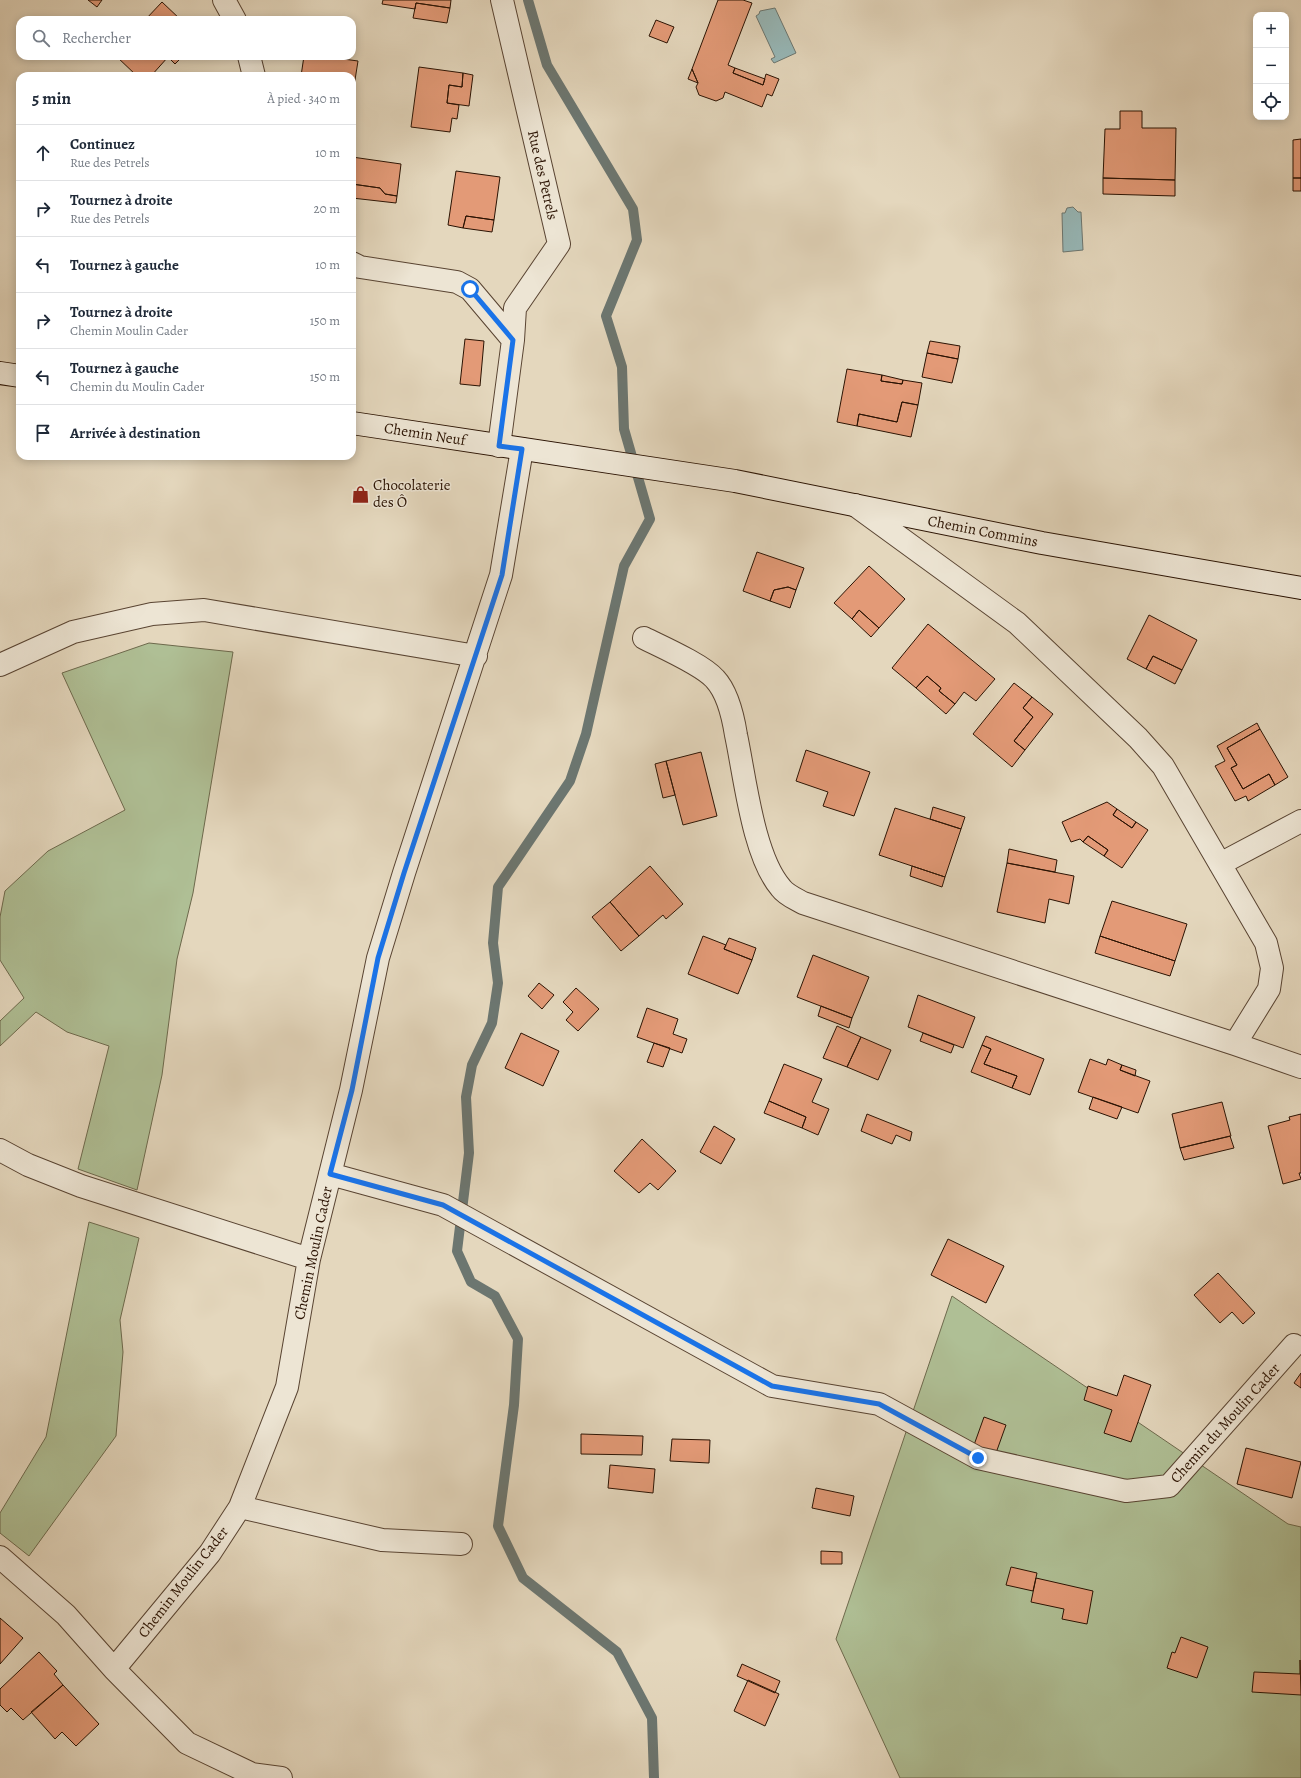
<!DOCTYPE html>
<html lang="fr">
<head>
<meta charset="utf-8">
<style>
  :root { --surface:#fff; --page:#f2f2f3; --text:#1f2937; --muted:#747a83; --line:#e0e1e3 }
  body { margin:0; font-family:Alegreya,serif; background:var(--page); color:var(--text) }
  .controls { position:absolute; right:12px; top:12px; display:grid; overflow:hidden; border-radius:8px; box-shadow:0 2px 10px #0003 }
  .controls button { width:36px; height:36px; display:grid; place-items:center; padding:0; border:0; border-bottom:1px solid var(--line); background:var(--surface); color:var(--text); font:20px sans-serif }
  .stop { position:absolute; width:12px; height:12px; margin:-9px; border:3px solid #1a73e8; border-radius:50%; background:#fff }
  .stop.end { background:#1a73e8; border-color:#fff; box-shadow:0 1px 4px #0008 }
  .list { margin:0; padding:0; list-style:none }
  h2 { display:flex; justify-content:space-between; align-items:center; height:52px; margin:0; padding:0 16px; font-size:17px }
  h2 small { font-size:13px; font-weight:400; color:var(--muted) }
  .list li { display:grid; grid-template-columns:26px 1fr auto; gap:12px; align-items:center; box-sizing:border-box; height:56px; padding:0 16px; border-top:1px solid var(--line) }
  .list b { display:block; font-size:15px; white-space:nowrap }
  .list p { margin:0; font-size:13px; white-space:nowrap; color:var(--muted) }
  .list em { font-size:13px; font-style:normal; color:var(--muted) }
  .icon { flex:none; width:22px; height:22px; fill:none; stroke:currentColor; stroke-width:2; stroke-linecap:round; stroke-linejoin:round }
  .map { position:relative; flex:none; width:1301px; height:1778px; overflow:hidden }
  .search { position:absolute; background:var(--surface); box-shadow:0 2px 10px #0003; left:16px; top:16px; width:340px; height:44px; display:flex; align-items:center; gap:10px; box-sizing:border-box; padding:0 14px; border-radius:12px; color:var(--muted); font-size:15px }
  .panel { position:absolute; background:var(--surface); box-shadow:0 2px 10px #0003; left:16px; top:72px; width:340px; height:388px; border-radius:12px }
  .map>svg:first-child { display:block }
</style>
</head>
<body>
<div class="map">
<svg width="1301" height="1778" viewBox="0 0 1301 1778">
  <rect width="100%" height="100%" fill="#e4d7bd"/>
  <filter id="stains"><feTurbulence type="fractalNoise" baseFrequency=".005" numOctaves="4"/><feColorMatrix values="0 0 0 0 .2 0 0 0 0 .09 0 0 0 0 .02 0 0 0 .5 -.17"/></filter>
  <radialGradient id="worn" r=".72"><stop offset=".6" stop-color="#630" stop-opacity="0"/><stop offset="1" stop-color="#630" stop-opacity=".3"/></radialGradient>
  <path fill="#afbf95" stroke="#6d694c" d="M149 643 233 652 193 893 177 959 162 1075 137 1190 78 1169 109 1046 67 1032 36 1012 0 1046V1021L24 998 0 960V917L5 891 48 851 125 810 62 673Z
    M89 1222 139 1238 120 1320 123 1352 116 1436 29 1556 0 1533V1513L46 1437Z
    M952 1296 1288 1524 1301 1527V1778H900L836 1639Z"/>
  <path fill="#97b8b8" stroke="#6c7670" d="M775 8 796 53 774 63 771 59 775 57 756 16 759 14 760 11Z
    M1073 207 1078 212H1081L1083 250 1063 252 1062 213H1065L1067 208Z"/>
  <g fill="none" stroke-linecap="round" stroke-linejoin="round">
    <path stroke="#6c7670" stroke-width="10" d="M528 0 547 65 633 209 637 240 606 316 622 367 624 429 650 519 624 566 586 734 570 781 498 887 493 943 498 983 492 1023 472 1065 466 1097 469 1153 457 1251 471 1282 495 1296 518 1339 514 1405 498 1526 523 1578 617 1652 652 1718 654 1778"/>
  </g>
  <path fill="#e39a77" stroke="#2b1303" d="M88 0H102L97 7Z
    M383 0H451L450 8 416 3 415 9 382 4Z
    M718 0H743L752 3 728 65 735 68 733 73 763 85 766 74 779 79 772 96 767 94 762 107 725 92 723 98 716 101 699 95 696 87 698 83 692 69Z
    M162 2 181 20H145Z
    M416 3 450 8 447 23 413 18Z
    M656 20 674 27 667 43 649 36Z
    M116 56H183L175 64 168 57 151 76H137Z
    M304 56H321L358 61 352 99V76H301Z
    M419 67 463 73 462 87 449 85 447 103 459 105 457 119 452 118 450 132 411 127Z
    M735 68 765 79 763 85 733 73Z
    M692 69 698 83 688 79Z
    M463 73 473 75 469 106 447 103 449 85 462 87Z
    M1120 111H1142V128H1176L1175 180 1103 178 1105 129H1120Z
    M1301 139V178H1293V140Z
    M352 157 401 164 397 196 385 194 380 188 352 184Z
    M456 171 500 177 494 220 466 216 463 228 448 225Z
    M1103 178 1175 180V196L1103 194Z
    M1293 178H1301V191H1293Z
    M352 184 380 188 385 194 397 196 396 203 352 198Z
    M466 216 494 220 492 232 463 228Z
    M465 339 484 341 480 386 460 384Z
    M930 341 960 346 958 359 927 353Z
    M927 353 958 359 952 383 922 377Z
    M847 369 882 375 881 381 902 384 903 380 922 383 918 405 902 402 897 422 859 414 857 426 837 422Z
    M882 375 903 380 902 384 881 381Z
    M902 402 918 405 911 437 857 426 859 414 897 422Z
    M757 552 804 568 796 590 788 587 774 590 770 601 743 591Z
    M869 566 905 599 879 628 859 610 852 619 834 603Z
    M788 587 796 590 790 608 770 601 774 590Z
    M859 610 879 628 871 637 852 619Z
    M1149 615 1197 640 1182 670 1153 656 1146 669 1127 659Z
    M928 624 995 679 976 701 964 692 955 704 939 691 941 688 927 676 916 688 892 668Z
    M1153 656 1182 670 1175 684 1146 669Z
    M927 676 941 688 939 691 955 704 946 714 916 688Z
    M1014 683 1032 697 1023 708 1033 717 1014 741 1025 750 1012 767 973 734Z
    M1032 697 1053 714 1025 750 1014 741 1033 717 1023 708Z
    M1257 723 1260 729 1227 748 1237 765 1231 768 1243 789 1269 774 1275 785 1248 801 1246 796 1235 801 1215 766 1225 761 1217 746Z
    M1260 729 1288 777 1275 785 1269 774 1243 789 1231 768 1237 765 1227 748Z
    M806 750 870 772 854 816 823 806 828 792 796 781Z
    M701 752 717 816 683 825 666 761Z
    M666 761 675 795 663 798 655 764Z
    M1107 802 1117 809 1113 815 1132 828 1136 822 1148 830 1122 868 1104 856 1108 850 1088 836 1083 842 1080 839 1071 842 1062 822Z
    M933 807 965 817 961 829 930 819Z
    M895 808 961 829 945 877 879 855Z
    M1117 809 1136 822 1132 828 1113 815Z
    M1088 836 1108 850 1104 856 1083 842Z
    M1009 849 1057 860 1055 872 1007 863Z
    M1007 863 1074 876 1069 904 1049 899 1045 923 997 912Z
    M650 866 683 904 666 919 663 915 639 936 610 902Z
    M912 866 945 877 942 887 910 876Z
    M1112 901 1187 924 1175 961 1100 936Z
    M610 902 639 936 621 951 592 917Z
    M703 936 726 945 724 949 752 960 738 994 688 974Z
    M1100 936 1175 961 1170 976 1095 953Z
    M729 938 756 948 752 960 724 949Z
    M813 955 869 977 852 1018 797 997Z
    M539 983 554 995 542 1009 528 996Z
    M576 988 599 1009 578 1031 566 1020 573 1012 563 1002Z
    M918 995 975 1017 963 1048 908 1027Z
    M821 1006 852 1018 849 1028 818 1016Z
    M647 1008 678 1019 673 1034 687 1039 682 1053 637 1037Z
    M837 1026 861 1037 847 1067 823 1058Z
    M521 1033 559 1051 543 1086 505 1068Z
    M923 1033 954 1045 951 1053 920 1041Z
    M986 1036 1044 1059 1030 1095 1012 1088 1017 1076 984 1064 991 1049 982 1045Z
    M861 1037 891 1050 878 1080 847 1067Z
    M654 1043 670 1048 663 1067 647 1062Z
    M982 1045 991 1049 984 1064 1017 1076 1012 1088 971 1072Z
    M1090 1059 1106 1065 1108 1059 1122 1065 1120 1070 1150 1081 1138 1113 1078 1092Z
    M784 1064 822 1079 812 1102 829 1109 818 1135 802 1128 806 1117 769 1101Z
    M1122 1065 1136 1070 1135 1076 1120 1070Z
    M1093 1097 1122 1107 1117 1119 1089 1109Z
    M769 1101 806 1117 802 1128 764 1113Z
    M1222 1102 1231 1136 1180 1148 1172 1114Z
    M867 1114 912 1132 910 1141 896 1135 892 1144 861 1131Z
    M1301 1114V1173H1299L1301 1179 1283 1184 1268 1126 1290 1120 1289 1117Z
    M714 1126 735 1139 721 1164 700 1152Z
    M1230 1136 1234 1148 1184 1160 1180 1148Z
    M642 1139 676 1171 658 1190 650 1183 639 1193 614 1171Z
    M948 1239 1004 1266 986 1303 931 1275Z
    M1218 1273 1255 1313 1243 1324 1232 1312 1220 1323 1194 1295Z
    M1301 1373V1388L1294 1383Z
    M1124 1375 1151 1385 1131 1442 1104 1433 1112 1410 1084 1400 1088 1386 1117 1396Z
    M984 1417 1006 1425 996 1453 974 1445Z
    M581 1434 643 1436 642 1455 581 1454Z
    M672 1439 710 1440 709 1463 670 1461Z
    M1246 1448 1301 1462 1292 1498 1237 1484Z
    M610 1465 655 1469 653 1493 608 1488Z
    M816 1488 854 1496 850 1516 812 1508Z
    M821 1551 842 1552V1564H821Z
    M1011 1567 1037 1573 1033 1591 1006 1585Z
    M1036 1578 1093 1591 1087 1624 1062 1619 1064 1609 1031 1602Z
    M0 1618 23 1638 0 1664Z
    M1181 1637 1208 1647 1197 1678 1167 1668 1172 1652 1175 1653Z
    M39 1652 57 1671 54 1674 63 1685 23 1720 11 1708 7 1712 0 1705V1689Z
    M1300 1660 1301 1695 1252 1692 1254 1672 1300 1674Z
    M742 1664 780 1681 775 1693 737 1676Z
    M748 1680 779 1694 765 1726 734 1711Z
    M63 1685 99 1724 76 1746 62 1732 55 1739 31 1712Z"/>
  <g fill="none" stroke-linecap="round" stroke-linejoin="round">
    <defs>
      <path id="street" d="M224 0 235 20
        M249 56 254 76
        M352 263 360 267 457 282 470 289 513 340
        M499 446 513 340 515 308 559 244 502 0
        M855 505 1017 623 1138 738 1163 766 1266 943 1272 968 1269 989 1235 1044
        M644 638C662 647 703 665 715 679 728 693 733 716 736 735 745 777 753 856 781 888 786 895 796 899 803 903L1235 1044 1301 1067
        M0 665 73 632 152 614 204 610 476 656
        M1220 864 1301 821
        M0 1150 28 1165 81 1186 309 1259
        M330 1174 443 1205 772 1386 879 1404 978 1458 1126 1491 1169 1486 1294 1345
        M240 1507 382 1540 461 1544
        M0 1557 66 1615 114 1669 210 1553 240 1507 287 1387 309 1259 351 1090 378 958 404 873 501 575 522 449
        M114 1669 187 1743 252 1774 281 1778"/>
      <path id="secondary" d="M0 373 20 376
        M352 423 735 481 1042 543 1301 588"/>
    </defs>
    <use href="#street" stroke="#594432" stroke-width="24"/>
    <use href="#secondary" stroke="#2b1303" stroke-width="24"/>
    <use href="#street" stroke="#ede5d4" stroke-width="22"/>
    <use href="#secondary" stroke="#ede5d4" stroke-width="22"/>
  </g>
  <g fill="none" stroke-linecap="round" stroke-linejoin="round">
    <path stroke="#1a73e8" stroke-width="5" d="M470 289 513 340 499 446 522 449 502 575 404 873 378 958 352 1090 330 1174 443 1205 772 1386 879 1404 978 1458"/>
  </g>
  <defs>
    <symbol id="shop-bare" viewBox="-9 -9 18 18"><path d="M-5-2.5h2.3a2.7 3.5 0 0 1 5.4 0H5L5.5 6h-11ZM-1.5-2.5h3a1.5 2.3 0 0 0-3 0Z" fill="#8f2418" stroke="#ede5d4" stroke-width="2.5" paint-order="stroke"/></symbol>
  </defs>
  <g fill-rule="evenodd">
    <use href="#shop-bare" x="348" y="482" width="25" height="25"/>
  </g>
  <g text-anchor="middle" stroke-width="3" stroke-linejoin="round" paint-order="stroke">
    <g font-size="15" fill="#2b1303" stroke="#ede5d4">
      <text transform="translate(543 175) rotate(77)" y="5">Rue des Petrels</text>
      <text transform="translate(425 434) rotate(9)" y="5">Chemin Neuf</text>
      <text transform="translate(983 531) rotate(11)" y="5">Chemin Commins</text>
      <text transform="translate(313 1253) rotate(-78)" y="5">Chemin Moulin Cader</text>
      <text transform="translate(1225 1423) rotate(-48)" y="5">Chemin du Moulin Cader</text>
      <text transform="translate(183 1582) rotate(-52)" y="5">Chemin Moulin Cader</text>
    </g>
    <g font-size="15" fill="#2b1303" stroke="#ede5d4" text-anchor="start">
      <text x="373" y="490">Chocolaterie<tspan x="373" dy="17">des Ô</tspan></text>
    </g>
  </g>
  <rect width="100%" height="100%" filter="url(#stains)"/>
  <rect width="100%" height="100%" fill="url(#worn)"/>
</svg>
<div class="controls">
<button>+</button>
<button>−</button>
<button><svg class="icon" aria-label="locate" viewBox="0 0 24 24"><circle cx="12" cy="12" r="6"/><path d="M12 2v4M12 18v4M2 12h4M18 12h4"/></svg></button>
</div>
<div class="stop" style="left:470px;top:289px"></div>
<div class="stop end" style="left:978px;top:1458px"></div>
<div class="search"><svg class="icon" aria-label="search" viewBox="0 0 24 24"><circle cx="10" cy="10" r="6"/><path d="M15 15l6 6"/></svg>Rechercher</div>
<section class="panel">
<h2>5 min<small>À pied · 340 m</small></h2>
<ul class="list">
<li><svg class="icon" aria-label="ahead" viewBox="0 0 24 24"><path d="M12 20V5M6 11l6-6 6 6"/></svg><div><b>Continuez</b><p>Rue des Petrels</p></div><em>10 m</em></li>
<li><svg class="icon" aria-label="right" viewBox="0 0 24 24"><path d="M7 20v-9h11M14 6l5 5-5 5"/></svg><div><b>Tournez à droite</b><p>Rue des Petrels</p></div><em>20 m</em></li>
<li><svg class="icon" aria-label="left" viewBox="0 0 24 24"><path d="M17 20v-9H6M10 6l-5 5 5 5"/></svg><div><b>Tournez à gauche</b></div><em>10 m</em></li>
<li><svg class="icon" aria-label="right" viewBox="0 0 24 24"><path d="M7 20v-9h11M14 6l5 5-5 5"/></svg><div><b>Tournez à droite</b><p>Chemin Moulin Cader</p></div><em>150 m</em></li>
<li><svg class="icon" aria-label="left" viewBox="0 0 24 24"><path d="M17 20v-9H6M10 6l-5 5 5 5"/></svg><div><b>Tournez à gauche</b><p>Chemin du Moulin Cader</p></div><em>150 m</em></li>
<li><svg class="icon" aria-label="arrive" viewBox="0 0 24 24"><path d="M6 21V4h12l-3 4 3 4H6"/></svg><div><b>Arrivée à destination</b></div></li>
</ul>
</section>
</div>
</body>
</html>
